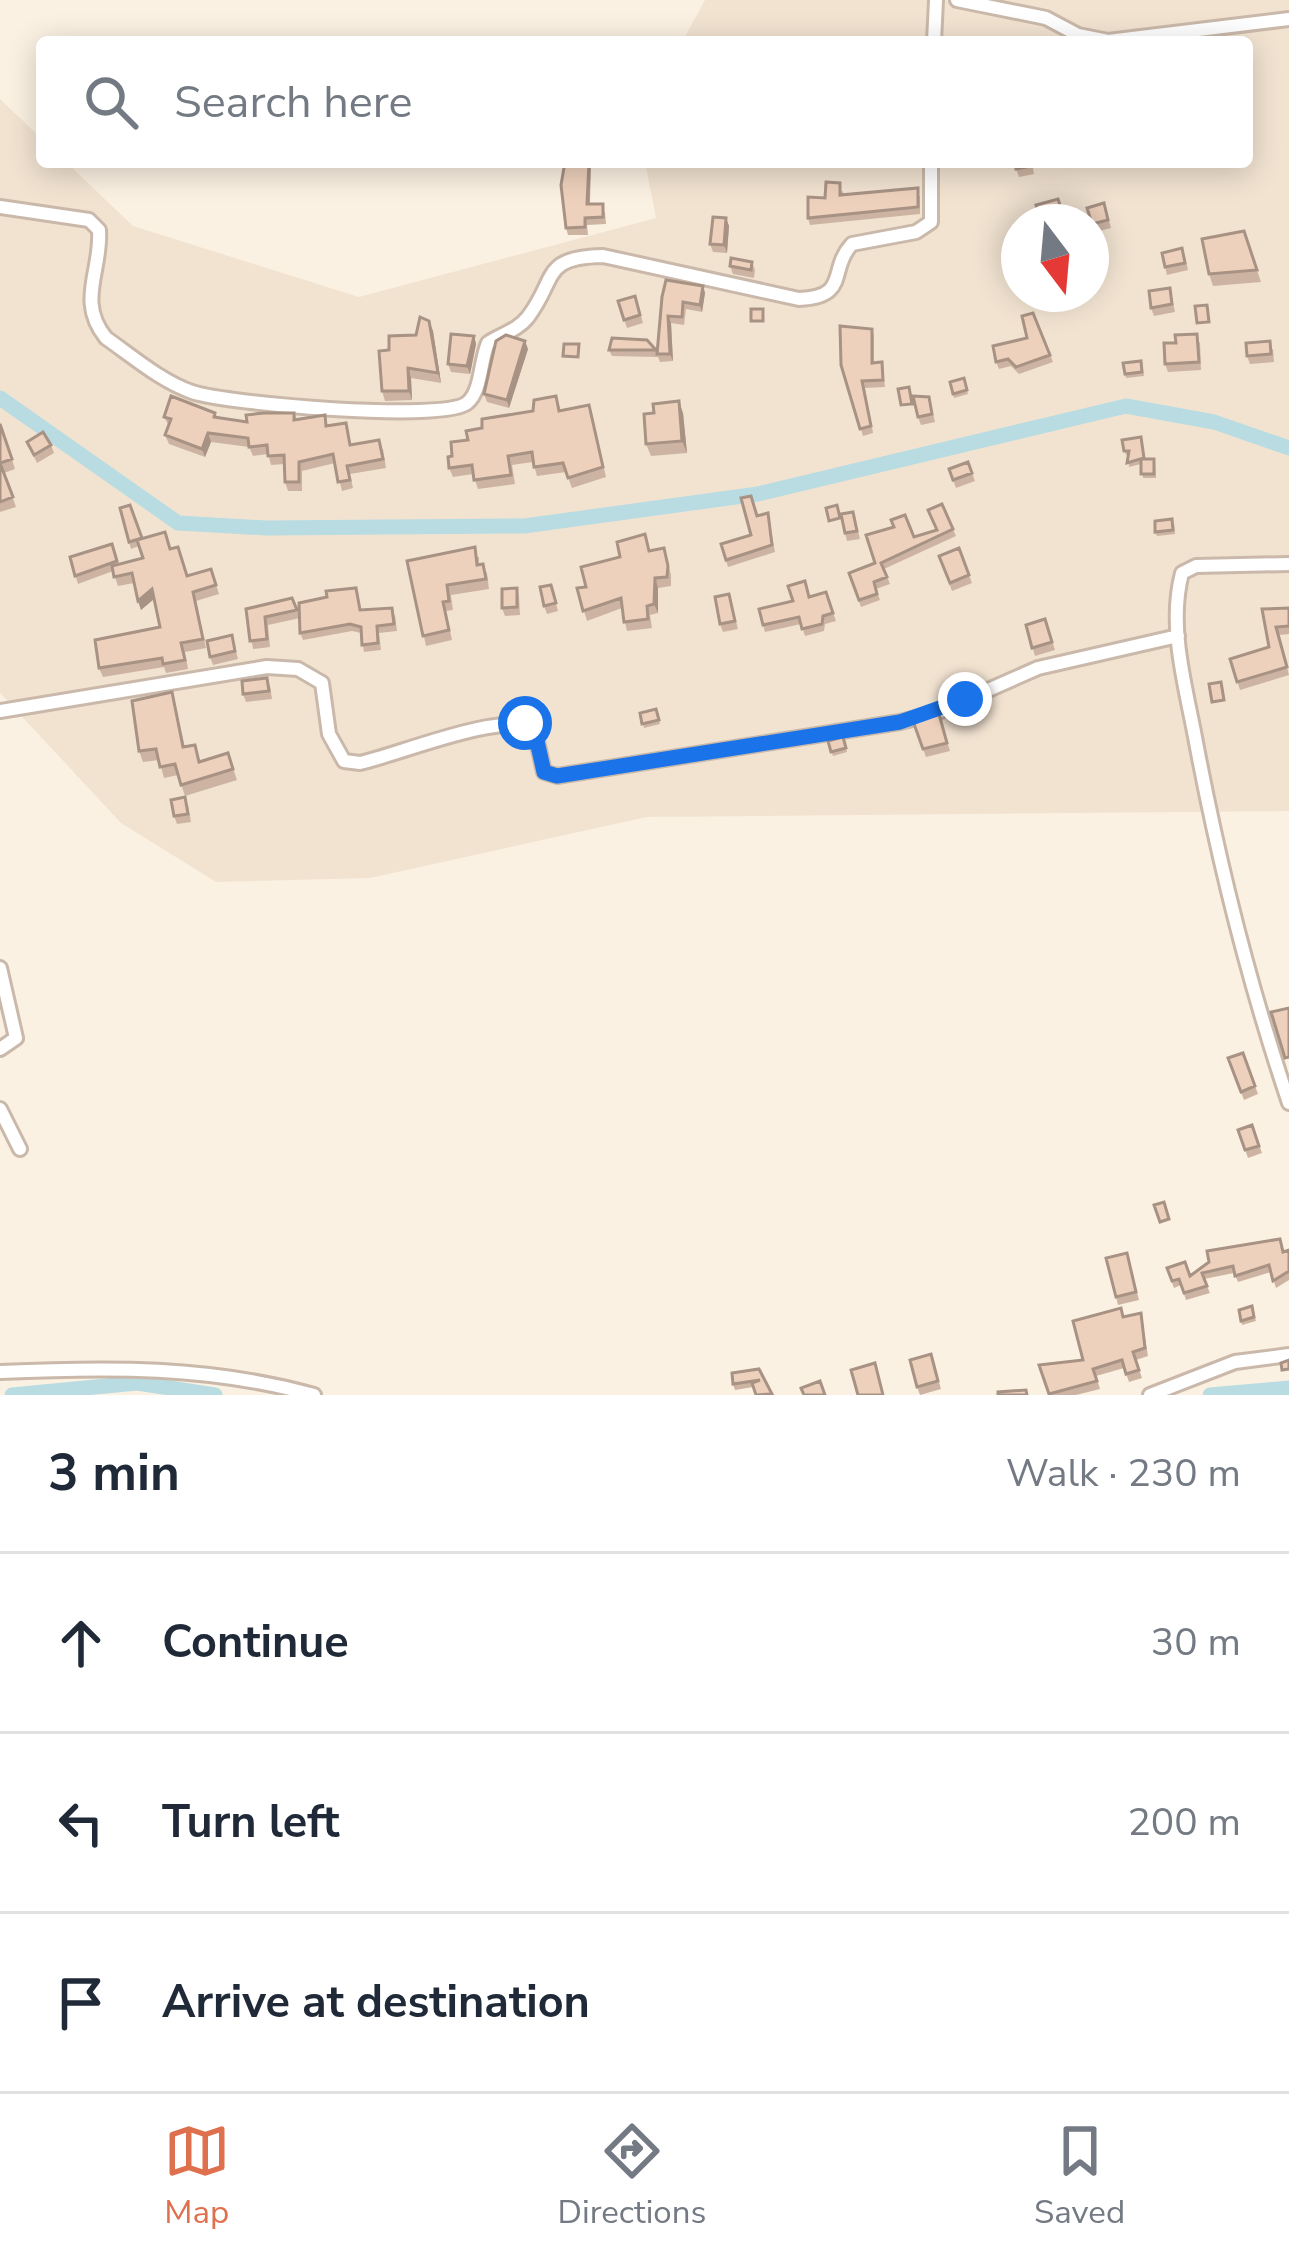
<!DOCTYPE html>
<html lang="en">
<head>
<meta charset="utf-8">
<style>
  :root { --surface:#fff; --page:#f2f2f3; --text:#1f2937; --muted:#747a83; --line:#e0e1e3; --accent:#de704e }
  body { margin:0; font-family:"Nunito Sans",sans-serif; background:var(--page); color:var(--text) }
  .compass { position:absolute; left:1001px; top:204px; width:108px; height:108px; border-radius:50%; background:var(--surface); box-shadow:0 6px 30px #0003; rotate:164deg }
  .stop { position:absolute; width:36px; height:36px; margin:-27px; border:9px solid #1a73e8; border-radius:50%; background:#fff }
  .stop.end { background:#1a73e8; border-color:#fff; box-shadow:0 3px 12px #0008 }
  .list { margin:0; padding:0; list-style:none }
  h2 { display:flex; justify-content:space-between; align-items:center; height:156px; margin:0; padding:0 48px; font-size:51px }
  h2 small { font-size:39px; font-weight:400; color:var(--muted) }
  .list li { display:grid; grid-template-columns:78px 1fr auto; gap:36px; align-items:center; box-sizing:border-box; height:180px; padding:0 48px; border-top:3px solid var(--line) }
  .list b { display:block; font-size:45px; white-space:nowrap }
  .list em { font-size:39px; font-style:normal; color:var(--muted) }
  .icon { flex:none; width:66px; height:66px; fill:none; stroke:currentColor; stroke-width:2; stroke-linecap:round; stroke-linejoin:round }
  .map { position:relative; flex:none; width:1289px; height:1395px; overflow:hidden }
  .search { position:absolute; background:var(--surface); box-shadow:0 6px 30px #0003; left:36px; right:36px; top:36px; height:132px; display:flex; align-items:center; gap:30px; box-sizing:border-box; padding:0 42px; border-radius:12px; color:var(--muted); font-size:45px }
  .sheet { height:696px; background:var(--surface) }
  nav { display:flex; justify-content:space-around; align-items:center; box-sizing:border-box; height:168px; border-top:3px solid var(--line); background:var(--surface); font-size:33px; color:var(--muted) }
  nav a { display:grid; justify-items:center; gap:6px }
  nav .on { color:var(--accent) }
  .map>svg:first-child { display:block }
</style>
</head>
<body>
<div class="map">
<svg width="1289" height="1395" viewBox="0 0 1289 1395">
  <rect width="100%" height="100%" fill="#fbf1e2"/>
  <path fill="#f2e3d1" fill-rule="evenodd" d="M705 0H1289V811L647 817 370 878 216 882 121 823 0 693V99L42 139V162H66L133 226 359 297 656 218 645 162H1247V42H682ZM1019 222H1091V294H1019Z"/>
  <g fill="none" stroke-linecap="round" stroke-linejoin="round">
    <path stroke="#b8dce2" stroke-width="15" d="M0 398 178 523 266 528 524 526 758 494 1126 406 1214 422 1289 448
      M12 1395 137 1383 215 1395
      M1210 1395 1289 1388"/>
    <defs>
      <path id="minor" d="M957 0 1046 18 1078 35 1108 41 1289 19
        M934 42 936 0
        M0 207 89 220 99 230C102 271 76 301 106 338 133 357 161 381 192 392 227 404 443 422 467 403 482 391 480 360 488 343 502 334 518 330 528 317 557 279 541 257 603 256L799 299C850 297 828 270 852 244L916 232 931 222V162
        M1289 564 1196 566 1182 573C1168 626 1185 684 1195 737 1218 860 1249 984 1289 1103
        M0 711 267 667 298 669 322 683 329 734 344 761 360 763C400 754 500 712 534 728L544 772 557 776 900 722 936 713 1038 668 1178 636
        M0 968 16 1038 0 1049
        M0 1109 20 1149
        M0 1372C108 1367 209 1366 314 1395
        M1150 1395 1235 1362 1289 1355"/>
    </defs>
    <use href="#minor" stroke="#cab9aa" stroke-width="18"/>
    <use href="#minor" stroke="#fff" stroke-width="12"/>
  </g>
  <path fill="#cdb4a2" d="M591 162 590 204 605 212 606 224 587 225 588 235H568L566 228Z
    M1032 162 1034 174 1019 177 1016 169Z
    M843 191V194L920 196V214L810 225 808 218 825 198Z
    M1104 203 1111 228 1095 232 1087 208Z
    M726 218 729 226 727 253 713 252 710 244Z
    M1244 231 1261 282 1213 286 1209 274Z
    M1185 256 1188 270 1167 275 1165 267Z
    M752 262 755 270 754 278 733 274 730 266Z
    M703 286 705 293 702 312 686 309 684 325 671 323 673 361 660 362 658 357 612 356 609 350H656L657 353 662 297Z
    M1170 288 1175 312 1154 316 1151 308Z
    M635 296 643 323 627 328 618 301Z
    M1033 313 1053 362 1019 374 1011 366 999 369 996 362 1027 338Z
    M429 321 433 331 441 383 411 378 412 400 385 401 382 391 389 350 416 335Z
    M872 329 874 336V362H882L885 387 865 388 873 433 863 436 841 365Z
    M474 336 476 344 470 374 451 372 448 364Z
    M1200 342 1201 370 1168 372 1165 364Z
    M528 349 509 408 487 402 484 394Z
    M1273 349 1274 362 1250 364 1247 356Z
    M1142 365 1144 376 1126 378 1125 374Z
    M964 378 968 394 954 398 953 394Z
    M559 405 560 410 592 414 606 477 572 488 566 472 537 476 533 462 512 465 515 484 478 489 473 474 453 477 449 468 452 456 482 428 533 411Z
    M931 405 935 422 921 425 918 417Z
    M215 413 217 417 247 422 294 413 297 419 328 426 346 423 351 445 383 449 386 468 350 474 353 488 342 491 335 463 302 471V491H288L285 482V464L271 465 268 454 253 456 249 447 211 442 205 457 169 444 165 435 169 426 164 417Z
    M683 413 687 453 651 456 646 444Z
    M0 422 15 469 4 473 16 507 0 512Z
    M1122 440 1145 459 1155 463 1156 478H1143L1141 464 1129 467 1128 455H1126Z
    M27 442 51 445 54 453 37 463Z
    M949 469 972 473 975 481 956 488Z
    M942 504 956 536 884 569 890 584 876 589 880 600 861 607 849 573 875 563 894 527 914 537 937 530Z
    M853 512 860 539 847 541 845 533Z
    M768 513 775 552 728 567 721 544 751 535 757 516Z
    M1174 523 1175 534 1157 536 1155 532Z
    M142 539 171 549 187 576 211 569 219 594 196 601 206 648 185 652 188 669 166 673 164 667 103 677 99 668 160 627 154 599 141 610 134 583 118 586 113 571 78 584 70 557 112 544 119 564 143 558 139 546 131 549 129 542Z
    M664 548 671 575V586L658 588V613L650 615 652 628 627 631 622 608 587 621 577 588 586 587 650 551Z
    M959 548 972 583 952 591 939 556Z
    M479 557V564L487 573 489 589 451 595 453 610 446 611 452 640 426 646 407 561Z
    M551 585 558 611 547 614 544 606Z
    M356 588 361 610 395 615 397 631 379 633 381 650 364 652 361 633 352 631 303 640 300 633 327 597Z
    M517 588 519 596 520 615 505 616 502 608Z
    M826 592 836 621 825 624 824 631 805 636 801 624 765 632 763 625 810 597Z
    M729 594 738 629 723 632 720 624Z
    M292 598 300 618 268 625 270 647 253 649 246 609Z
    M1289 608V634L1279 635 1289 675 1240 690 1230 659 1269 647 1262 609Z
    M1045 619 1055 650 1035 656 1026 625Z
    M232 635 238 659 213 665 210 657Z
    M270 686 272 699 246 702 243 694Z
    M172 692 185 747 200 762 228 753 237 780 185 796 178 775 164 778 159 760 143 762 139 751Z
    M656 709 660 724 644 728 640 713Z
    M939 714 950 751 926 757 913 721Z
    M843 737 847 752 833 756 828 741Z
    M188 805 191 822 177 824 174 816Z
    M1243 1053 1258 1094 1244 1100 1228 1058Z
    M1252 1125 1262 1153 1248 1158 1238 1130Z
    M1289 1250V1280L1276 1288 1271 1272 1238 1282 1234 1273 1204 1279 1210 1293 1186 1300 1181 1285 1174 1288 1167 1268 1190 1276Z
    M1129 1261 1139 1300 1118 1305 1116 1297Z
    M1252 1306 1256 1321 1242 1325 1239 1310Z
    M1141 1313 1148 1356 1136 1360 1142 1378 1129 1382 1124 1368 1096 1376 1100 1389 1076 1395H1049L1039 1365 1083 1360 1124 1317Z
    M931 1354 941 1389 920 1395 917 1387Z
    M759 1369 772 1395H756L753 1387 735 1390 733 1384Z"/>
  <path fill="#a79284" d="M589 162H591L589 212 587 204Z
    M726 218 729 226 727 253 724 245Z
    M703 286 705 293 702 312 700 305Z
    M668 316 671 323 673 361 670 354Z
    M429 321 433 331 441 383 438 373Z
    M474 336 476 344 470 374 467 366Z
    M525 341 528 349 509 408 507 400Z
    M408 368 411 378 412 400 409 391Z
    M679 401 683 413 687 453 682 441Z
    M208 433 211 442 205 457 202 449Z
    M655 578 658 588V613L654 604Z
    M152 589 155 598 141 610 138 601Z"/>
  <path fill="#eed1bc" stroke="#a79284" stroke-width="3" d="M565 162H589L587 204H603V217L585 218V227L566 228 561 185Z
    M1015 162H1031V166L1016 169Z
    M826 182 840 183V195L918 188V207L808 218V197L825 198Z
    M1058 199 1064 217 1041 222 1036 205Z
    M1104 203 1108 220 1092 224 1087 208Z
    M713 217 726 218 724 245 710 244Z
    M1244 231 1257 270 1209 274 1202 239Z
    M1182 248 1185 263 1165 267 1162 253Z
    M731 258 752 262 751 270 730 266Z
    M666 280 703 286 700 305 683 302 682 317 668 316 670 354H657L662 297Z
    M1170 288 1172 304 1151 308 1149 291Z
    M635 296 640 315 624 320 618 301Z
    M1207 305 1209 322 1197 323 1195 306Z
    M751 309H763V321H751Z
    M1033 313 1050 355 1016 367 1008 359 996 362 993 346 1027 338 1022 316Z
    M420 317 429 321 438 373 408 368 409 391H382L379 351 389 350V336L416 335Z
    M840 326 872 329V363L882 362 883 380 862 381 871 426 860 429 841 365Z
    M451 334 474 336 467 366 448 364Z
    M1197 334 1199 362 1165 364 1164 343H1176L1175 335Z
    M506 335 525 341 507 400 484 394 496 341Z
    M612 338 647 340 656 350H609Z
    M1270 341 1271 354 1247 356 1246 343Z
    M564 344H579L578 357 563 356Z
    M1141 361 1142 372 1125 374 1123 363Z
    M964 378 967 390 953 394 950 382Z
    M909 387 912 404 901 405 898 389Z
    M171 396 215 413 214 417 247 422 246 415 264 413H294V420L325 415 326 426 346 423 350 445 379 440 383 459 347 466 350 480 338 482 333 454 299 462V482H285L284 455 268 456 267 445 249 447 248 438 208 433 202 449 165 435 171 419 164 417Z
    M556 396 559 411 589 405 603 467 568 478 563 463 534 467 532 452 508 456 511 475 474 480 472 465 449 468 448 457 452 456 451 442 468 440 466 431 482 428V419L533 411 534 400Z
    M913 396 929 397 932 414 918 417Z
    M679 401 682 441 646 444 644 414 654 413 653 404Z
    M0 424 12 459 0 463 13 497 0 502Z
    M43 432 51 445 34 455 27 442Z
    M1141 437 1144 458 1127 463 1129 451H1124L1122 440Z
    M1141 459H1154V474H1141Z
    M968 462 972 473 953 480 949 469Z
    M751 496 757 516 768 513 772 545 726 560 721 544 751 535 741 498Z
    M942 504 953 529 881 563 887 577 874 582 877 594 859 600 849 573 875 563 866 535 894 527 891 520 905 515 914 537 937 530 928 510Z
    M130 505 142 538 129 542 120 508Z
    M837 505 840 518 829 521 826 508Z
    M853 512 857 531 845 533 841 514Z
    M1172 519 1173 530 1155 532V521Z
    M165 532 170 549 178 547 187 576 211 569 216 585 193 592 203 639 181 643 185 660 163 664 162 658 99 668 95 640 160 627 152 589 138 601 132 573 114 577 112 566 143 558 137 540Z
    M645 534 649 551 664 548 668 566 667 577 655 578 654 604 647 606 648 619 624 622 621 598 583 611 577 588 586 587 581 567 620 557 617 542Z
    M112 544 117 561 75 576 70 557Z
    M475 547 477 565 483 564 486 579 447 585 449 601 443 602 449 630 423 636 407 561Z
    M959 548 969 575 950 583 939 556Z
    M805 581 809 597 826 592 833 613 823 616 822 624 802 629 799 617 763 625 759 609 793 601 788 586Z
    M551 585 556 603 544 606 540 587Z
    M356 588 360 610 392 608 394 624 377 626 378 643 362 645 361 627 350 624 300 633 299 603 327 597 326 591Z
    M517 588V607L502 608V589Z
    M729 594 735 621 720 624 715 597Z
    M292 598 297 610 265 617 267 639 250 641 246 609Z
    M1289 608V626L1276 627 1287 667 1237 682 1230 659 1269 647 1262 609Z
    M1045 619 1052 642 1032 648 1026 625Z
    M232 635 235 651 210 657 207 641Z
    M267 678 269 691 243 694 242 681Z
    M1221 682 1224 700 1212 702 1209 684Z
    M172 692 183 747 195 745 199 762 228 753 233 769 181 785 175 764 160 767 156 749 139 751 132 701Z
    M656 709 659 720 642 724 640 713Z
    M939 714 947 743 923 749 913 721Z
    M843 737 846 748 831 752 828 741Z
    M185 797 188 814 174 816 171 800Z
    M1289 1008V1057L1285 1058 1271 1012Z
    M1243 1053 1255 1086 1241 1092 1228 1058Z
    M1252 1125 1259 1146 1245 1150 1238 1130Z
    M1164 1202 1169 1219 1160 1222 1154 1205Z
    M1280 1239 1283 1252 1289 1250V1271L1273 1281 1269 1265 1235 1276 1233 1266 1202 1273 1207 1286 1184 1293 1179 1279 1172 1281 1167 1268 1185 1262 1190 1276 1209 1262 1207 1251Z
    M1127 1253 1136 1292 1116 1297 1106 1258Z
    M1252 1306 1254 1317 1241 1321 1239 1310Z
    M1121 1308 1123 1317 1141 1313 1145 1348 1133 1352 1139 1370 1126 1374 1122 1360 1093 1369 1097 1381 1049 1394 1039 1365 1083 1360 1073 1321Z
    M931 1354 938 1381 917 1387 910 1360Z
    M1289 1360V1369L1282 1370 1281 1363Z
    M875 1363 883 1395H858L851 1370Z
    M759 1369 772 1394 756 1395 752 1383 760 1380 733 1384 732 1373Z
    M820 1381 825 1395H804L801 1388Z
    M1026 1390 1027 1395H998V1392Z"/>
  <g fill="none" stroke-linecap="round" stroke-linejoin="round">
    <path stroke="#1a73e8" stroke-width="15" d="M525 723 534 728 544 772 557 776 900 722 965 699"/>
  </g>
</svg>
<svg class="compass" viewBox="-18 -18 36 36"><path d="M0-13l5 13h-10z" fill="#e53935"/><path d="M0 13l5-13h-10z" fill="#747a83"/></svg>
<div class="stop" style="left:525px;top:723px"></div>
<div class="stop end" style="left:965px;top:699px"></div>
<div class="search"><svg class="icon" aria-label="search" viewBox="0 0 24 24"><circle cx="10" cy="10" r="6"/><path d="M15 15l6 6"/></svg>Search here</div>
</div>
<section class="sheet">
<h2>3 min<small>Walk · 230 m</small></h2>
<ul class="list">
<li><svg class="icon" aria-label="ahead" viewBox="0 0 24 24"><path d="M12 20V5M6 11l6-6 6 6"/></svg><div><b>Continue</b></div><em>30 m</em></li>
<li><svg class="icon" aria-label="left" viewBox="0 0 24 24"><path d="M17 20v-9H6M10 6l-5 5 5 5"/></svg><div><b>Turn left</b></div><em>200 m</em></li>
<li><svg class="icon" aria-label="arrive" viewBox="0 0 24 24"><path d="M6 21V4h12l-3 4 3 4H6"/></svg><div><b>Arrive at destination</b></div></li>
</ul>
</section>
<nav>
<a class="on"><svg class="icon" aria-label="map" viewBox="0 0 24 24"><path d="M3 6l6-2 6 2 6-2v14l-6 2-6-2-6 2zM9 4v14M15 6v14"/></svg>Map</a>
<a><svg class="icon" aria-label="directions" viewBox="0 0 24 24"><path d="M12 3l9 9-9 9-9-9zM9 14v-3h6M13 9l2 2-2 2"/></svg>Directions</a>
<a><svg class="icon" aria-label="saved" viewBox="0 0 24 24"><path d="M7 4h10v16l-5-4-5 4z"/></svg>Saved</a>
</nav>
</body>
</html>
